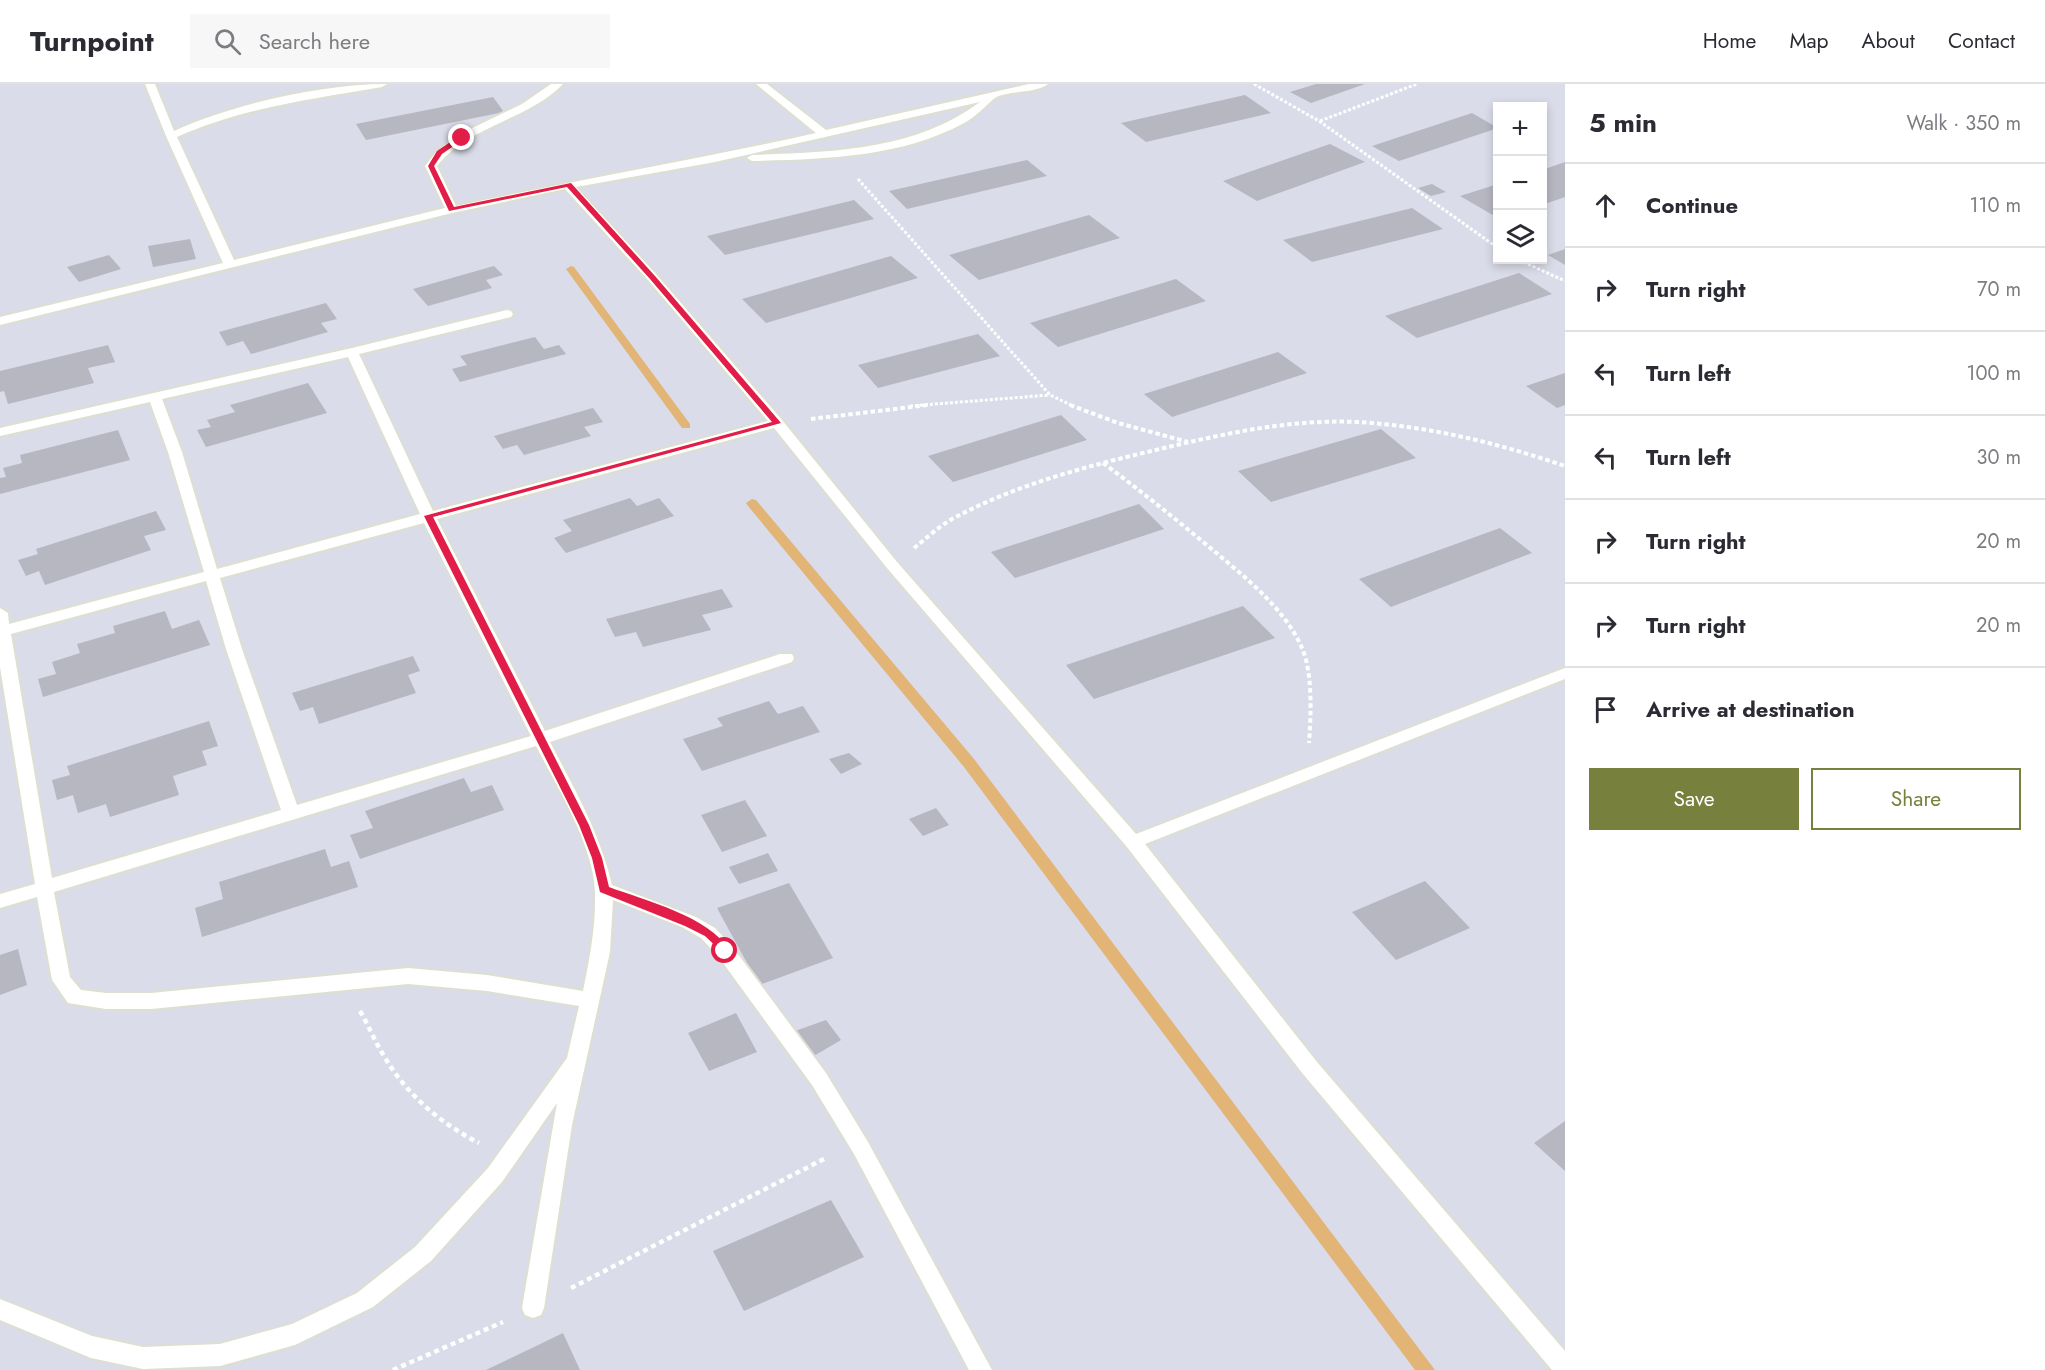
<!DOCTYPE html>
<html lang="en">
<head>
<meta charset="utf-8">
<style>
  :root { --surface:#fff; --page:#f7f7f7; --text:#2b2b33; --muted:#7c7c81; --line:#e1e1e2; --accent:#77803c }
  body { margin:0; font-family:Jost,sans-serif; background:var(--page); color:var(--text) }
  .controls { position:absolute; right:18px; top:18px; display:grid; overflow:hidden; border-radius:0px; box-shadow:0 3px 9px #0003 }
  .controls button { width:54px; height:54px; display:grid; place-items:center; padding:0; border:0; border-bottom:2px solid var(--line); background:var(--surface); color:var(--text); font:30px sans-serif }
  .stop { position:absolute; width:18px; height:18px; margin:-14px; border:4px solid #e11d48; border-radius:50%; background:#fff }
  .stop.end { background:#e11d48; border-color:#fff; box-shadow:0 2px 6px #0008 }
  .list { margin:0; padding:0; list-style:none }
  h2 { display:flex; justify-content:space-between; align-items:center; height:78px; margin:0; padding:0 24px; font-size:26px }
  h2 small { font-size:20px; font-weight:400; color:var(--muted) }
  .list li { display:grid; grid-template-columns:39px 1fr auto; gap:18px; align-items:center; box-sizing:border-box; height:84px; padding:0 24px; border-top:2px solid var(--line) }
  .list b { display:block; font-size:22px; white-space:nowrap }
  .list em { font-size:20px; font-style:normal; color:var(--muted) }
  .actions { display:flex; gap:12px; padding:18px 24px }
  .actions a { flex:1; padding:14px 0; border:2px solid var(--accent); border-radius:0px; text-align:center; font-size:21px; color:var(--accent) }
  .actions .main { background:var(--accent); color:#fff }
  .icon { flex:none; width:33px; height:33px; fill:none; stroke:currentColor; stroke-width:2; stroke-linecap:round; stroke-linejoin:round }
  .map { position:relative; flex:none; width:1565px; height:1286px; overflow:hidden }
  header { display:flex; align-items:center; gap:36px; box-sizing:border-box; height:84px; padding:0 30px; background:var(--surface); border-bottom:2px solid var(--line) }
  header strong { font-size:28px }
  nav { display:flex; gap:33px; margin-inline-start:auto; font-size:21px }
  .search { width:420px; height:54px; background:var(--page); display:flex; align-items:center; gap:15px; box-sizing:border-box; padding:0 21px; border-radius:0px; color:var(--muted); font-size:22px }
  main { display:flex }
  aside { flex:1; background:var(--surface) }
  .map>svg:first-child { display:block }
</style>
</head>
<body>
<header>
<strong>Turnpoint</strong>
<div class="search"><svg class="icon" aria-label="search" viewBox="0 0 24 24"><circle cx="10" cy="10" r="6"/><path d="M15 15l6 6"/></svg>Search here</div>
<nav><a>Home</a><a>Map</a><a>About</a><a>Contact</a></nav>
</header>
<main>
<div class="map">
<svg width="1565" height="1286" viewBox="0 0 1565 1286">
  <rect width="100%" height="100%" fill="#dadce9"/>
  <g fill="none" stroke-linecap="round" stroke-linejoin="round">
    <path fill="#e2b476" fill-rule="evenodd" d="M571 182 574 183 690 340V344H682L566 185Z
      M752 415 756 416 974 675 1435 1286H1415L964 683 748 422 746 419Z"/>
  </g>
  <path fill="#b6b7c1" d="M1316 0H1365L1311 19 1290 8Z
    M1245 11 1271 29 1146 58 1121 39Z
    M493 13 504 28 366 56 356 40Z
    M1472 29 1498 44 1399 77 1372 62Z
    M1330 60 1365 78 1257 117 1223 97Z
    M1027 76 1047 92 907 125 889 107Z
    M1565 78V113L1542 121V86Z
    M1432 100 1446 108 1431 112 1418 104Z
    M1498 100V134L1460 112Z
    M854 116 874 135 725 171 707 152Z
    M1412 124 1443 145 1312 178 1283 156Z
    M1089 131 1120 154 979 196 949 171Z
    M190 155 196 175 153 183 148 162Z
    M1565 165V181L1548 171Z
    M109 171 121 185 79 198 67 183Z
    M891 172 918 194 766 239 742 215Z
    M494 182 503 191 486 196 492 204 428 222 413 205Z
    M1519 189 1552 210 1417 254 1385 232Z
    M1176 195 1206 217 1058 263 1030 239Z
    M326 219 337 235 321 239 328 248 251 270 243 257 227 262 219 248Z
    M978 250 1000 272 878 304 858 281Z
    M535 253 544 265 559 261 566 270 460 298 452 285 467 281 460 272Z
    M108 261 115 278 88 284 94 299 8 320 4 307 0 308V287Z
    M1278 268 1307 289 1172 333 1144 310Z
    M1565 289V321L1557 324 1526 302Z
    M308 299 327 329 206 363 197 346 211 343 207 336 235 328 230 321Z
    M593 324 603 338 584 343 591 352 524 371 517 361 503 365 494 352Z
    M1061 331 1087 356 953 398 928 372Z
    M1381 345 1416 374 1271 418 1238 387Z
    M118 346 130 376 0 410V394L6 393 3 384 22 379 20 371Z
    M630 414 637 422 659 414 674 432 566 469 554 454 572 447 563 436Z
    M1139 420 1164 445 1015 494 991 468Z
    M156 427 166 446 144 452 151 466 45 501 39 487 26 492 18 476 38 470 36 465Z
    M1500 444 1532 469 1391 523 1359 495Z
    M722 505 733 523 702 531 711 546 643 563 636 548 615 553 606 535Z
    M1243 522 1275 554 1094 615 1066 581Z
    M165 527 172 545 199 536 210 561 43 613 38 595 56 590 52 578 80 569 77 560 115 549 113 542Z
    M413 572 420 587 408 591 416 609 319 640 313 623 300 627 292 609Z
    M769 617 778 630 803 622 820 648 702 687 683 655 723 642 717 634Z
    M209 637 218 662 202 667 207 681 173 692 179 711 110 733 106 720 78 729 73 711 57 716 52 696 70 691 67 682Z
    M849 669 862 680 841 690 829 675Z
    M464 694 471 708 492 701 504 726 360 775 350 751 373 744 365 727Z
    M745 716 767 752 722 768 701 731Z
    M936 724 949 741 923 752 909 735Z
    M325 765 331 783 349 777 358 803 202 853 195 824 223 815 219 798Z
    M768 769 778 787 739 800 729 783Z
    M1425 797 1470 844 1396 876 1352 828Z
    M789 799 833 874 759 901 717 824Z
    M18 865 27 901 0 911V871Z
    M736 929 757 968 709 987 688 949Z
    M826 936 841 956 812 973 795 947Z
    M1565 1037V1087L1534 1059Z
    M831 1116 864 1173 744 1227 713 1167Z
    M563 1249 580 1286H486Z"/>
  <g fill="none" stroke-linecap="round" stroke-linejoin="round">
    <defs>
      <path id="service" d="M145 0H155L174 47C234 20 322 0 387 0L382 3C312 15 242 24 177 53L234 176 445 124 425 82 436 68 458 51 522 20 551 0H563C527 37 469 41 437 82L456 122C576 96 696 76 816 49L756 0H767L826 46 1029 0H1048C1036 10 1007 6 995 14 986 21 976 33 964 39 900 74 823 75 752 77L747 74 752 71C830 68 915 67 980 18L715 78 576 103 656 190 782 336 897 478 1136 750 1565 584V595L1145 760 1317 978 1565 1267V1286H1552L1303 990 1127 763 887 484 774 344 437 435 545 647 780 570H792L794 574 792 578 550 658C574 704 600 749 612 801L696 833 715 844 732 862 826 989 868 1058 992 1286H969L854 1070 812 1001 718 872 701 854 682 843 613 816 610 868 572 1041 544 1224 541 1231 533 1234 525 1231 522 1224 557 1019 502 1098 431 1177 373 1223 295 1261 220 1282 143 1285 91 1274 0 1236V1215L92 1252 143 1263 220 1260 292 1240 357 1209 415 1163 488 1084 567 974 579 922 487 907 408 900 151 925H106L68 919 52 896 37 813 0 824V810L35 800 0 583V524L8 529 9 540 204 488 168 368 150 318 0 352V344L352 264 507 226 511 227 513 230 511 233 359 270 433 427 768 337 648 196 565 105 452 129 0 241V233L223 179 166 52ZM348 273 420 430 217 485 182 368 162 315ZM424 439 531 652 297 721 242 565 220 494ZM206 497 226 565 281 726 52 794 11 550ZM536 662C557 703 593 760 595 807 596 841 590 874 583 907L487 891 408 884 151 909H106L81 906 70 893 54 808Z"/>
    </defs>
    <use href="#service" stroke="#dddfd0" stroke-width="4"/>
    <path stroke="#fff" stroke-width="3" stroke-dasharray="3 2" stroke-linecap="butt" d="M1254 0 1319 37 1498 164
      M1320 37 1417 0
      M858 95 1050 311 1073 322
      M1519 176 1565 197
      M910 322 1050 311"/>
    <path stroke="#fff" stroke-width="4" stroke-dasharray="4.5 3" stroke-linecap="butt" d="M1070 321 1118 339 1188 358
      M811 335 928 321
      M1103 379C1141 407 1178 437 1214 467 1246 494 1285 525 1302 564 1313 589 1311 632 1309 659
      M914 464C927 454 939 442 954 434 1019 399 1092 381 1164 364 1228 349 1291 335 1357 338 1428 342 1498 359 1565 382"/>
    <path stroke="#fff" stroke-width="4.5" stroke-dasharray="5 4" stroke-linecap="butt" d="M360 927C369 942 375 958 384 972 407 1011 440 1039 479 1059
      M571 1204 824 1075
      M393 1286 503 1238"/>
    <use href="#service" fill="#fff" fill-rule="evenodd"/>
  </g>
  <path fill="#e11d48" d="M459 52 465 54 442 70 434 82 454 123 571 99 655 192 781 339 433 433 589 741 602 774 609 803C646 817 709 832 730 867L725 871 705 852 685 842 600 808 592 774 579 741 424 432 772 338 650 195 567 103 449 127 428 82 437 67Z"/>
</svg>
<div class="controls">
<button>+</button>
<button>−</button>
<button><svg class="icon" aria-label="layers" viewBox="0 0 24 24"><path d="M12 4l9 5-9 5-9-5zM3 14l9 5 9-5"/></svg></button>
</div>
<div class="stop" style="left:725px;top:867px"></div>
<div class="stop end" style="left:462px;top:54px"></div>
</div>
<aside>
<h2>5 min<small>Walk · 350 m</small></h2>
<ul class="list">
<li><svg class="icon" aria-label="ahead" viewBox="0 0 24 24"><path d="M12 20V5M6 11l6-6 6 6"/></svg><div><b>Continue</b></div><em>110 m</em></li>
<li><svg class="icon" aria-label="right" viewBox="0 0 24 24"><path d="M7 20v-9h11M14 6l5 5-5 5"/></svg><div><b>Turn right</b></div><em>70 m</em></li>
<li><svg class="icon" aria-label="left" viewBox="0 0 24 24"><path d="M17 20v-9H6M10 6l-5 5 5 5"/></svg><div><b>Turn left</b></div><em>100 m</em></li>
<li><svg class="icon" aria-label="left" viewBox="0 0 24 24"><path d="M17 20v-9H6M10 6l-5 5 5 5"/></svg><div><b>Turn left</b></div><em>30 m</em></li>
<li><svg class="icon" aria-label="right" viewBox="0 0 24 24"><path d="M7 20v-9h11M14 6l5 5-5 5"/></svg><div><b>Turn right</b></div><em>20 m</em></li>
<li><svg class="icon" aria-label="right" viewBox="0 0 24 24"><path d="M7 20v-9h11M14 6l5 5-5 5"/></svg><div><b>Turn right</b></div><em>20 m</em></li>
<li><svg class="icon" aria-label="arrive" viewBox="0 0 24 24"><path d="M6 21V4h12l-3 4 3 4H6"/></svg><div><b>Arrive at destination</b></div></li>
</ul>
<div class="actions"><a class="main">Save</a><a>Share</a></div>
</aside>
</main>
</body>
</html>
